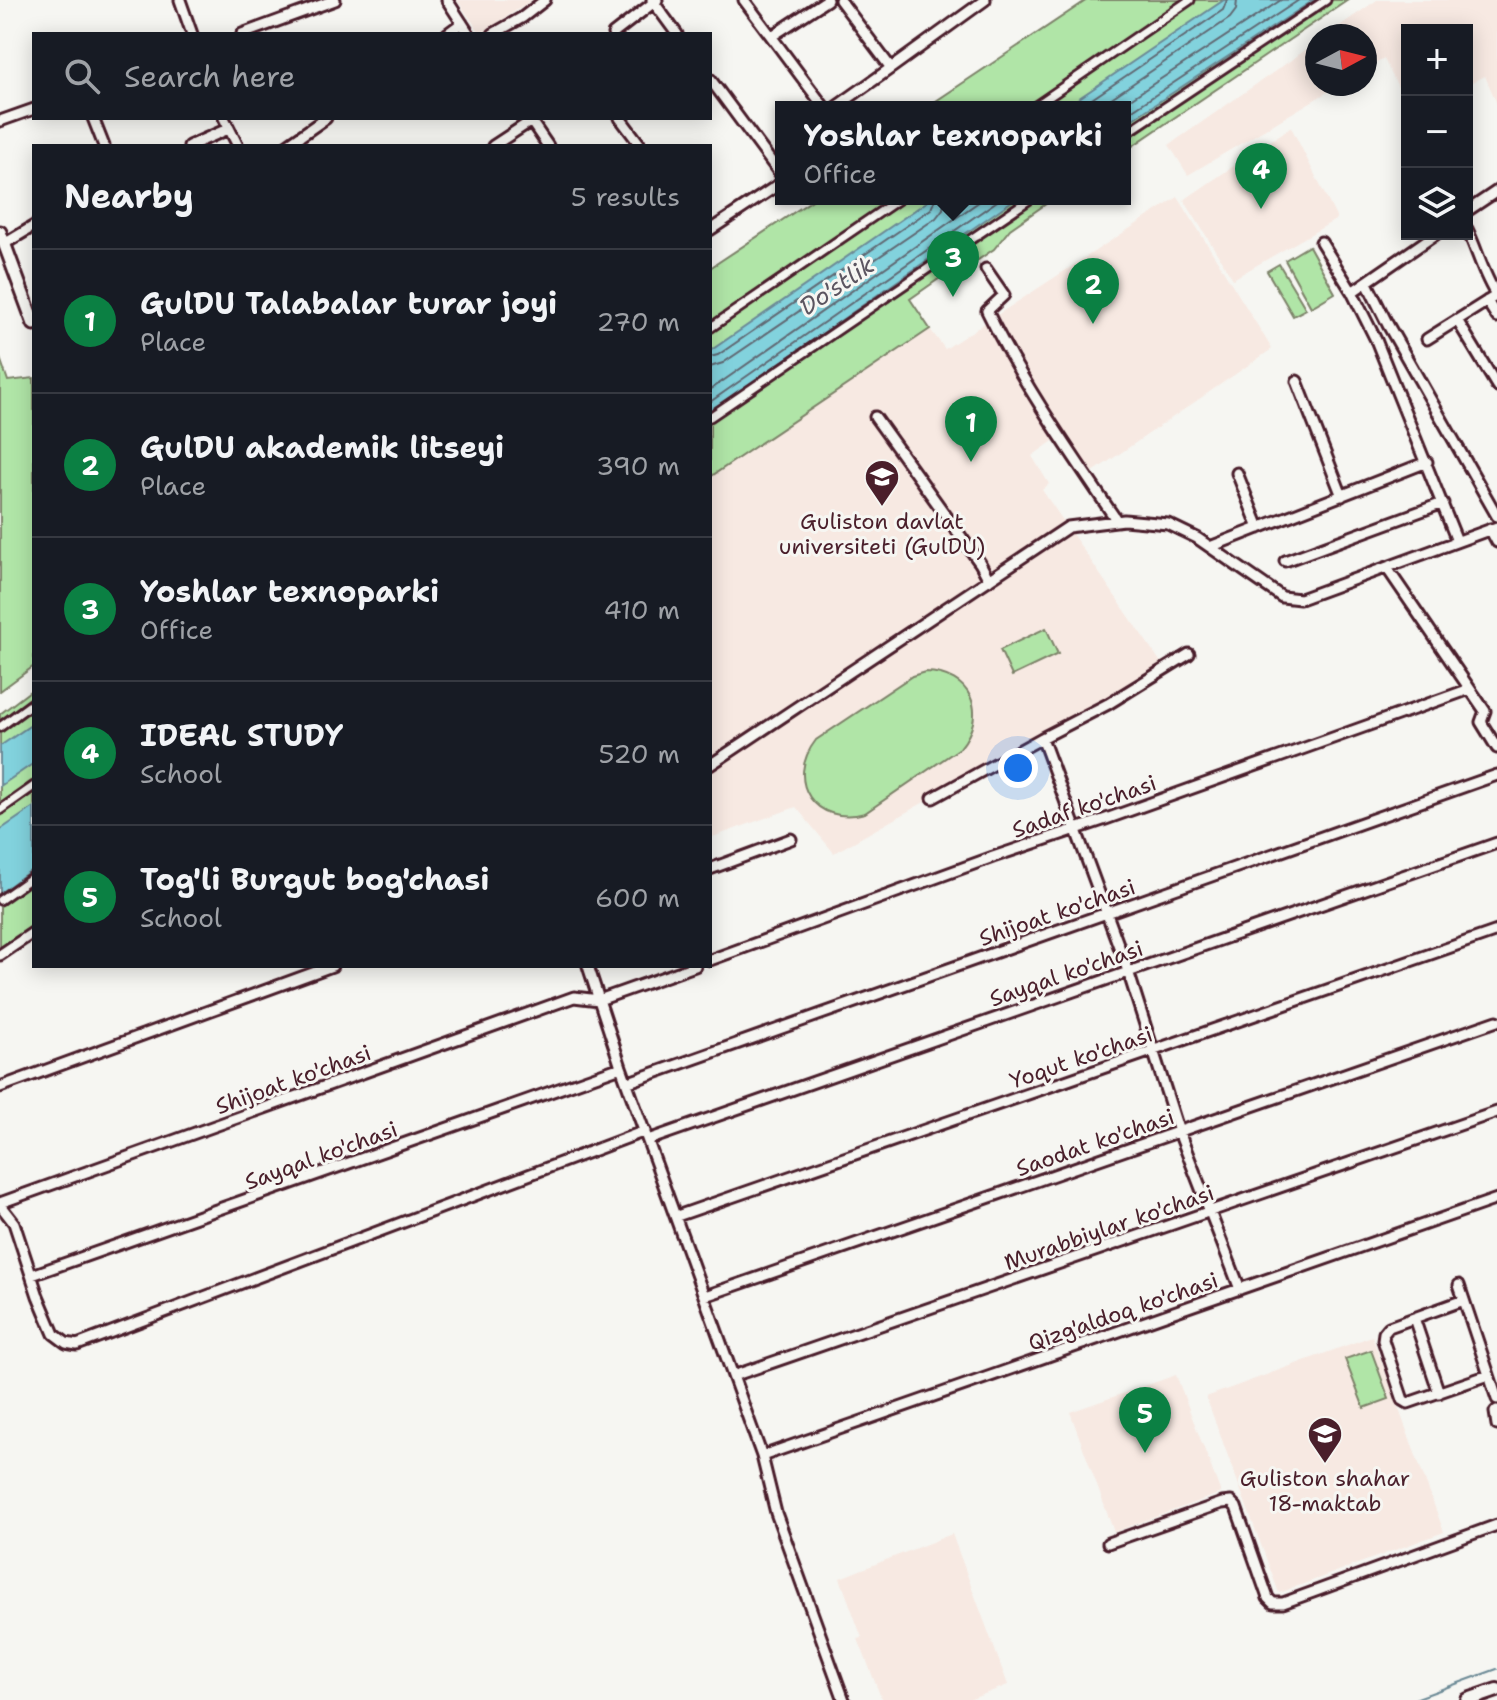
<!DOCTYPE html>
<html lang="en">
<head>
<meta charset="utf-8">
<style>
  :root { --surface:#171b24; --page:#20242c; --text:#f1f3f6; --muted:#9ea1a6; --line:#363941; --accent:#0b8043 }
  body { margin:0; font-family:"Shantell Sans",sans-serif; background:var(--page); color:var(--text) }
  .controls { position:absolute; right:24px; top:24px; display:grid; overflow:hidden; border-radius:0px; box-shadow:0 4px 20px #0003 }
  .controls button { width:72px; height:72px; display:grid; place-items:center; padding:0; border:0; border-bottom:2px solid var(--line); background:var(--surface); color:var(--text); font:40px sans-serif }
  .compass { position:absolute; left:1305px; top:24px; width:72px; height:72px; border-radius:50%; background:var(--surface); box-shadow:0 4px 20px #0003; rotate:83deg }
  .you { position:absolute; left:1018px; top:768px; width:28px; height:28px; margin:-20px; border:6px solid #fff; border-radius:50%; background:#1a73e8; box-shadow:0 0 0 12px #1a73e833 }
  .badge { display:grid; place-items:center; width:52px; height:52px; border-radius:50%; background:var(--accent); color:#fff; font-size:26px; font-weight:700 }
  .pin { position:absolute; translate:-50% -66px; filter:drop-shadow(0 2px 4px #0008) }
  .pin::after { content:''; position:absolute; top:42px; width:28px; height:24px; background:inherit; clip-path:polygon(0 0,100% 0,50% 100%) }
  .popup { position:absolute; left:775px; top:101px; width:356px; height:104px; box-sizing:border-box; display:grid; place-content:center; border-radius:0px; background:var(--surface); filter:drop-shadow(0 2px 6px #0005); font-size:26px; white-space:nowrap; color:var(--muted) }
  .popup b { font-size:30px; color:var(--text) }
  .popup::after { content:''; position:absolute; left:50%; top:100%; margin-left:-16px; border:16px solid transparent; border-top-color:var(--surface) }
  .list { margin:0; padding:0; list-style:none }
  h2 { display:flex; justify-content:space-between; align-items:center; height:104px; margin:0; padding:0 32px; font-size:34px }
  h2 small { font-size:26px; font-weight:400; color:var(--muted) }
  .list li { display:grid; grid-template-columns:52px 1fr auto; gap:24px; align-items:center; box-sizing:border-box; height:144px; padding:0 32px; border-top:2px solid var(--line) }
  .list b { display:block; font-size:30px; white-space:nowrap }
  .list p { margin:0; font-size:26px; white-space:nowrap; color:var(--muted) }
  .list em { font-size:26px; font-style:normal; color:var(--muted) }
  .icon { flex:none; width:44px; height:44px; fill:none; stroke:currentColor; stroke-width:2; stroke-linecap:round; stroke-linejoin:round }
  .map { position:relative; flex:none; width:1497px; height:1700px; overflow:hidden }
  .search { position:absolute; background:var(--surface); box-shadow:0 4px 20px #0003; left:32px; top:32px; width:680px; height:88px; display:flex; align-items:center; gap:20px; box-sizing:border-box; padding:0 28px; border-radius:0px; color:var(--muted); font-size:30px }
  .panel { position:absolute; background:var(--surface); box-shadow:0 4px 20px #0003; left:32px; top:144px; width:680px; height:824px; border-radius:0px }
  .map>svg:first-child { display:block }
</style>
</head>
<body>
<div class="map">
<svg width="1497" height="1700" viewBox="0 0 1497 1700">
  <rect width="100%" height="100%" fill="#f6f6f2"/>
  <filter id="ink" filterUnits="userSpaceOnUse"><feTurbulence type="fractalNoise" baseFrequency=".0125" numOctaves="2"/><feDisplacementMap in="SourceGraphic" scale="16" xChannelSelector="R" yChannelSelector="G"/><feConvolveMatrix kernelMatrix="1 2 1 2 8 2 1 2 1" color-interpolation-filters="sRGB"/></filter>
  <g filter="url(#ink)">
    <path fill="#f7e9e2" d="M457 0H532L481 34Z
      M1377 0H1497V104L1485 76 1467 85V30H1407V105L1384 59 1365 69V36H1325Z
      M1317 42V84H1341L1188 175 1169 145Z
      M1291 127 1337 219 1233 279 1184 200Z
      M1178 197 1272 349 1093 472 1063 434 1032 456 1049 484 1042 490 1164 667 834 853 796 807 710 838V477L930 329 945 349Z
      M1372 1336 1444 1532 1279 1593 1206 1397Z
      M1176 1375 1221 1493 1114 1532 1070 1412Z
      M952 1534 1008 1685 969 1700H882L858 1639 862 1638 840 1578Z"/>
    <path fill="#b0e5a7" stroke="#7d8269" stroke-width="2" d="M1087 0H1348L1125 151V107H927Z
      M814 199H1053L1010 229 994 249 975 262 956 267 910 299 930 329 710 477V268Z
      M1309 246 1335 293 1311 307 1285 260Z
      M1279 264 1306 309 1293 316 1267 271Z
      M0 358 8 381 34 378V666L0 691Z
      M1046 628 1058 654 1012 676 1000 650Z
      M925 672C971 673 989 713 960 748L865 813C815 827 784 781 816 740L912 676Z
      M34 688V931L0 954V714Z
      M1371 1350 1389 1399 1364 1408 1345 1359Z"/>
    <path fill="#82d2dd" stroke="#6c8a96" stroke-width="2" d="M1224 0H1314L1125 124V107H1066Z
      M931 199H1015L710 412V351Z
      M34 723V763L0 786V746Z
      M34 807V868L0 893V830Z"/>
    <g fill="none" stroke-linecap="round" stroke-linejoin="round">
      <path stroke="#606772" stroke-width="2" d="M1080 107 1223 10 1227 0
        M1098 107 1230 18 1236 10 1237 0
        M1118 107 1281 0
        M1125 115 1299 0
        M710 357 718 355 931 209 935 199
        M710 367 723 363 936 218 943 209 945 199
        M710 390 983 199
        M710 402 1000 199"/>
      <path stroke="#6c8a96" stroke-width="2" d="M1412 1700 1497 1669"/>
      <defs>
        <path id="pedestrian" d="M1034 107 1190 0
          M1125 134 1326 0
          M710 328 899 199
          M710 417 1030 199
          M0 727 34 702
          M0 810 34 786
          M0 900 34 876"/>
        <path id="minor" d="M180 0 192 34
          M447 0 469 34
          M652 0 677 34
          M744 0 824 107
          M242 34 335 0
          M447 34 462 23
          M493 34 523 17 545 0
          M613 34 657 0
          M772 36 827 0
          M891 68 985 0
          M710 79 781 175
          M836 107 891 68 840 0
          M93 118 104 146
          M224 118 238 146
          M529 118 548 146
          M620 118 641 146
          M0 121 34 109
          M189 146 228 129
          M286 146 326 118
          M493 146 531 121
          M1467 211 1497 191
          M1467 229C1478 252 1483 275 1497 296
          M710 230 781 183
          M1436 234 1352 292 1376 340 1457 541
          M1321 242 1352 292
          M4 244 34 226
          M986 269 1004 295 987 311C1023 385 1071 453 1117 521
          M1367 283 1388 325 1497 516
          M1487 301 1497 317
          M1457 320 1497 386
          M1427 339 1497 295
          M1297 381 1342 496
          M875 417 980 563 989 580
          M1237 473 1259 528
          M1490 529 1497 542
          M1210 547 1427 462
          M1285 561 1443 503
          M1387 568 1485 711 1481 722 1497 748
          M1042 738 1108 704 1189 654
          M710 765 1068 527 1124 520 1168 524 1197 538 1282 597 1300 599 1497 527
          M933 798 1042 738 1128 971 1179 1132 1240 1289
          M710 869 791 839
          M0 955 34 932
          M710 960 993 857 1106 819 1470 689
          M588 966 621 1067 762 1456 776 1513 844 1700
          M629 1082 1497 775
          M0 1087 332 966
          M648 1140 1497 843
          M0 1203 574 997 599 1000 695 966
          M0 1205 14 1223 38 1296 54 1334 66 1343 77 1345 645 1131
          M677 1216 1497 931
          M32 1275 621 1067
          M1459 1285 1497 1399
          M705 1296 1497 1021
          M1464 1300 1389 1327 1384 1333 1383 1340 1403 1400 1408 1403 1489 1375
          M1414 1318 1439 1393
          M733 1376 1497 1112
          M1497 1410 1495 1412 1497 1425
          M762 1456 1497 1199
          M1108 1543 1222 1503 1231 1502 1236 1507 1268 1598 1273 1603H1283L1497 1525"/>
        <path id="tertiary" d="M0 232 34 324"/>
        <path id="secondary" d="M1468 1700 1497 1690"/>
      </defs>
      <use href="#pedestrian" stroke="#4a1f2b" stroke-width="13"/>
      <use href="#minor" stroke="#4a1f2b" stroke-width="15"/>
      <use href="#tertiary" stroke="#4a1f2b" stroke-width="17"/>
      <use href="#secondary" stroke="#4a1f2b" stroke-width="18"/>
      <use href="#pedestrian" stroke="#f6f6f2" stroke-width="7"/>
      <use href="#minor" stroke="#f6f6f2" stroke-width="9"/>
      <use href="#tertiary" stroke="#f6f6f2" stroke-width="11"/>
      <use href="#secondary" stroke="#f6f6f2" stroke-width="12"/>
    </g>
  </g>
  <defs>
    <symbol id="university-pin" viewBox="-11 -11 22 30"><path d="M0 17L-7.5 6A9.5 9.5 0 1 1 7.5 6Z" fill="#4a1f2b" stroke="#f6f6f2"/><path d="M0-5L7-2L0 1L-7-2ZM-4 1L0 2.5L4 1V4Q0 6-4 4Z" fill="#fff"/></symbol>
    <symbol id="school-pin" viewBox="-11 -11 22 30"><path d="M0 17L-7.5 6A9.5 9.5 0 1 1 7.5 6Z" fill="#4a1f2b" stroke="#f6f6f2"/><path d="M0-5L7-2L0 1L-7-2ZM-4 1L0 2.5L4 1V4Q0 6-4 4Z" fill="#fff"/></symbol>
  </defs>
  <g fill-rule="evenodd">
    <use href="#university-pin" x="862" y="457" width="40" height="54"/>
    <use href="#school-pin" x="1305" y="1414" width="40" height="54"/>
  </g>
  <g text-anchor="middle" stroke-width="6" stroke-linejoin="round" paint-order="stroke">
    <g font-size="22" fill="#4a1f2b" stroke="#f6f6f2">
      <text x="882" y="529">Guliston davlat<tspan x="882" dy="25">universiteti (GulDU)</tspan></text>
      <text x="1325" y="1486">Guliston shahar<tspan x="1325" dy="25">18-maktab</tspan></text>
    </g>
    <g font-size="22" fill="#4a1f2b" stroke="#f6f6f2">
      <text transform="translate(1084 806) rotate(-19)" y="8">Sadaf ko'chasi</text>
      <text transform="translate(1057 912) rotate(-19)" y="8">Shijoat ko'chasi</text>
      <text transform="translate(1066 973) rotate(-19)" y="8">Sayqal ko'chasi</text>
      <text transform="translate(1081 1057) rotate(-19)" y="8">Yoqut ko'chasi</text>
      <text transform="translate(293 1079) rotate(-20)" y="8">Shijoat ko'chasi</text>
      <text transform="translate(1095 1142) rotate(-19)" y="8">Saodat ko'chasi</text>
      <text transform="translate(321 1155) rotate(-20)" y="8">Sayqal ko'chasi</text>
      <text transform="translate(1109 1227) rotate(-19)" y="8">Murabbiylar ko'chasi</text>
      <text transform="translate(1123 1311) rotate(-19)" y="8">Qizg'aldoq ko'chasi</text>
    </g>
    <g font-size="24" font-style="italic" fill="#5b5560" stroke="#f6f6f2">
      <text transform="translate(837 286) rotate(-34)" y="8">Do'stlik</text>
    </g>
  </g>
</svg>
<div class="controls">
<button>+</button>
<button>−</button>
<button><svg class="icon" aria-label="layers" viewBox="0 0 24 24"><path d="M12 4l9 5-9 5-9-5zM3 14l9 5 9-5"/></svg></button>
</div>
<svg class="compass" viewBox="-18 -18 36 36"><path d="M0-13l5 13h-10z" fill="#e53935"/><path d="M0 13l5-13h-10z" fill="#9ea1a6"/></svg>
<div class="you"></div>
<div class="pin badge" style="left:971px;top:462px">1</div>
<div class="pin badge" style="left:1093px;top:324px">2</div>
<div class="pin badge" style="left:953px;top:297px">3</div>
<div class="popup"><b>Yoshlar texnoparki</b>Office</div>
<div class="pin badge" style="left:1261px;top:209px">4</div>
<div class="pin badge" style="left:1145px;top:1453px">5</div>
<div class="search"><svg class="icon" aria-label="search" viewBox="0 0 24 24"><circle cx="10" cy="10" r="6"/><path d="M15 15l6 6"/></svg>Search here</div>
<section class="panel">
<h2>Nearby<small>5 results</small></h2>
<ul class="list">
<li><span class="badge">1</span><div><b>GulDU Talabalar turar joyi</b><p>Place</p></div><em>270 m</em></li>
<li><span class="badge">2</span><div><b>GulDU akademik litseyi</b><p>Place</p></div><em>390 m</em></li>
<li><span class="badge">3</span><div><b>Yoshlar texnoparki</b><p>Office</p></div><em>410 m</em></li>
<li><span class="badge">4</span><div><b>IDEAL STUDY</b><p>School</p></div><em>520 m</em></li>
<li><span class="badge">5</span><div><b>Tog'li Burgut bog'chasi</b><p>School</p></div><em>600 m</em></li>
</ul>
</section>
</div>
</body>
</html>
